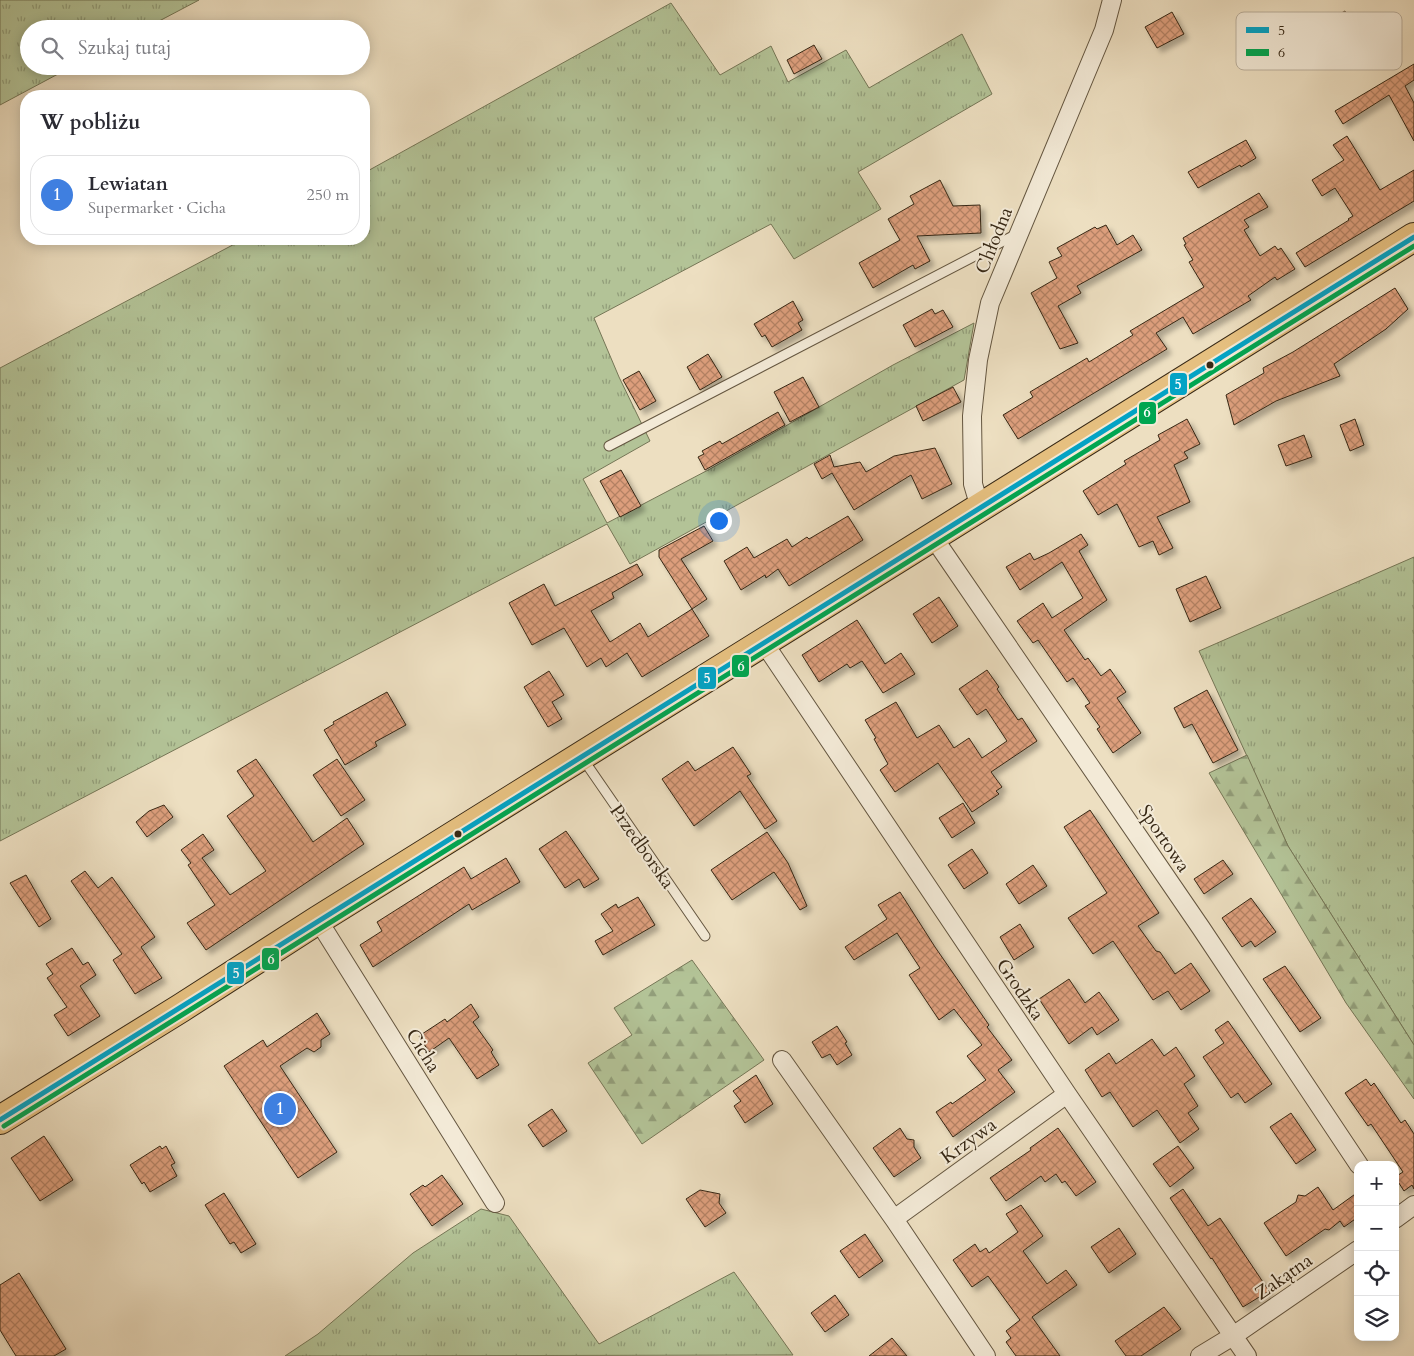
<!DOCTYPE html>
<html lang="pl">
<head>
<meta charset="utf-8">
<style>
  :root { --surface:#fff; --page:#f7f7f7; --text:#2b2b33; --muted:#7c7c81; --line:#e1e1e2; --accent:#b45309 }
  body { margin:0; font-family:Cardo,serif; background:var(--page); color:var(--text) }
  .controls { position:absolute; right:15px; bottom:15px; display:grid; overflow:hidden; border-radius:10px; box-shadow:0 2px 12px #0003 }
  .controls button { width:45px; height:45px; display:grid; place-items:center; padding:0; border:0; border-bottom:1px solid var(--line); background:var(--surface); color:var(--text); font:25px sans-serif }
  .you { position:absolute; left:718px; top:520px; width:18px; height:18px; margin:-12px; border:4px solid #fff; border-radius:50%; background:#1a73e8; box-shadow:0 0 0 8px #1a73e833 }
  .badge { display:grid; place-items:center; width:32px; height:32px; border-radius:50%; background:var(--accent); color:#fff; font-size:16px; font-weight:700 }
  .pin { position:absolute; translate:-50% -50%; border:2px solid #fff; box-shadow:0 1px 5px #0006 }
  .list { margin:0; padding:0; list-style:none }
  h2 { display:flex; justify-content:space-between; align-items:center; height:65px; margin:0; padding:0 20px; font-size:21px }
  h2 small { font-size:16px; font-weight:400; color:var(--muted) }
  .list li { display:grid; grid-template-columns:32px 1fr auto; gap:15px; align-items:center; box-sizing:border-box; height:80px; margin:0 10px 10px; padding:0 10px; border:1px solid var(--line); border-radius:20px }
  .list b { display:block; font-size:19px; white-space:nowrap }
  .list p { margin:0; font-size:16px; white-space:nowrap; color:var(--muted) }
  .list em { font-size:16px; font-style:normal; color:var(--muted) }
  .icon { flex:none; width:28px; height:28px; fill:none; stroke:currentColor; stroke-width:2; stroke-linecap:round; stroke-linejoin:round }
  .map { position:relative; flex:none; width:1414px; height:1356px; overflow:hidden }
  .search { position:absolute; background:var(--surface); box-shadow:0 2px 12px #0003; left:20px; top:20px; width:350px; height:55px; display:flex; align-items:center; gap:12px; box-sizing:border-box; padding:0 18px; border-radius:28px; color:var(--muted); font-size:19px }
  .panel { position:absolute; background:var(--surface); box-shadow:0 2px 12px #0003; left:20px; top:90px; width:350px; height:155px; border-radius:20px }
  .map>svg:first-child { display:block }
</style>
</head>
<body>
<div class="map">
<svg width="1414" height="1356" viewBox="0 0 1414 1356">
  <defs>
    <pattern id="grass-tufts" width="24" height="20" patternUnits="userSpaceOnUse" patternTransform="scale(1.25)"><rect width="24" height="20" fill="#b3c397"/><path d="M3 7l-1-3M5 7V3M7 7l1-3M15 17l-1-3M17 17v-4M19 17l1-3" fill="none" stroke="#929e7a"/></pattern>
    <pattern id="forest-firs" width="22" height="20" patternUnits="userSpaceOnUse" patternTransform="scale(1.25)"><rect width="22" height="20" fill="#b3c397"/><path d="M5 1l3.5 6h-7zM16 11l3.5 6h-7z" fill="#929e7a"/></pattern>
    <pattern id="building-cross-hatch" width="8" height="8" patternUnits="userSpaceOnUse" patternTransform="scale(1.25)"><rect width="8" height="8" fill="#dc9e7b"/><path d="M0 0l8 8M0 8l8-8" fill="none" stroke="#b38164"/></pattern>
    <filter id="shadow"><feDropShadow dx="4.5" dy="4.5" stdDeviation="2.5" flood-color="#0004"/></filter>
  </defs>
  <rect width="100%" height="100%" fill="#eddfc1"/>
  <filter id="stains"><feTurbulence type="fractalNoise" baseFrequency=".004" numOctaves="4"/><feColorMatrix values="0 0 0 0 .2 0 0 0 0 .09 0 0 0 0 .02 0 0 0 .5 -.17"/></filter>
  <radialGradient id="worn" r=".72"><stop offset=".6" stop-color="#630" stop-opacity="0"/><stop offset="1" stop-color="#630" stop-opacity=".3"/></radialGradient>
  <path fill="url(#grass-tufts)" stroke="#757656" d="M0 0H199L144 29H29V66H73L0 105Z
    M671 3 720 75 771 46 788 82 846 50 869 88 962 34 992 94 858 172 881 209 794 259 771 224 594 318 619 377 650 441 583 479 607 523 710 469 893 365 974 323 964 380 630 564 607 524 0 841V368L244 239H364V173Z
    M1414 557V1045L1288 846 1199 651Z
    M481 1209 509 1216 599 1344 734 1272 793 1355 285 1356 318 1334 413 1253Z"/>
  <path fill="url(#forest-firs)" stroke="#757656" d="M1247 755 1288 846 1414 1045V1099L1346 1003 1209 773Z
    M692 960 764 1060 642 1144 588 1063 632 1035 614 1008Z"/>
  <path fill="url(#building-cross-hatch)" stroke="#372815" filter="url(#shadow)" d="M1345 11 1353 25 1300 54 1296 38Z
    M1172 12 1184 34 1157 48 1145 27Z
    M814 45 822 59 794 74 787 60Z
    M1414 64V80L1405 86 1414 103V141L1389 95 1343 124 1335 111Z
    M1347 136 1380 190 1414 170V201L1305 267 1296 253 1349 220 1348 219 1353 216 1335 188 1322 196 1312 180 1344 160 1333 145Z
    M1246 140 1256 158 1241 167 1240 165 1198 188 1188 172Z
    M940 180 953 206 980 205 981 233 917 236 930 261 915 269 913 265 873 288 859 263 900 240 888 219 914 204 910 196Z
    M1259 193 1268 207 1244 220 1249 227 1244 230 1260 256 1275 246 1278 250 1281 248 1295 269 1277 280 1275 277 1248 296 1251 300 1193 334 1183 317 1156 333 1167 349 1018 439 1003 415 1033 397 1030 392 1087 358 1089 362 1133 335 1130 331 1204 287 1189 262 1193 260 1184 245 1186 244 1183 238Z
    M1106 225 1117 245 1133 235 1142 250 1077 286 1081 293 1058 306 1078 343 1060 349 1031 293 1057 278 1049 262 1062 256 1057 248 1095 227 1097 229Z
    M1395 288 1408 309 1386 329 1334 364 1340 376 1276 401 1234 425 1226 395 1264 373 1263 368 1293 352Z
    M793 301 803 320 798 323 802 330 772 347 765 335 762 337 754 324Z
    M932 309 935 314 943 310 953 327 915 347 903 325Z
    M708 354 722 377 700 390 687 367Z
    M639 371 656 401 640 410 623 380Z
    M803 377 819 407 790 422 774 392Z
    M953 387 961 402 923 421 916 406Z
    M778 412 785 425 705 470 698 457 704 454 702 451 720 441 722 444Z
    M1187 419 1200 444 1184 452 1188 458 1174 465 1190 502 1157 517 1173 548 1159 555 1153 541 1139 547 1117 504 1098 515 1083 491 1126 464 1124 461 1160 440 1158 435Z
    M1355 419 1364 445 1350 451 1340 425Z
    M1304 435 1312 457 1286 466 1278 445Z
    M935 448 952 484 922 499 911 475 854 510 832 473 822 479 814 464 830 455 834 467 860 462 866 472 894 456Z
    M621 470 641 506 620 517 600 481Z
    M848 516 863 540 789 586 778 569 766 578 765 575 741 590 724 561 747 547 754 558 787 539 792 547 807 537 809 539Z
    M704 526 713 541 681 559 707 599 692 609 659 557V550Z
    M1081 534 1088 545 1079 551 1107 600 1064 630 1085 660 1088 658 1101 676 1110 669 1126 692 1117 698 1141 733 1113 753 1097 729 1100 727 1085 706 1090 703 1073 678 1067 682 1038 640 1033 643 1017 621 1043 603 1052 618 1083 598 1062 562 1020 590 1006 567 1030 553 1034 560 1049 553Z
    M637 564 643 575 612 593 614 598 591 611 610 642 640 623 648 637 692 609 709 636 642 677 627 653 606 667 601 658 587 667 564 628 532 645 509 603 544 584 555 606Z
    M1206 576 1221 608 1190 622 1176 589Z
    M939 597 958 626 932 643 913 614Z
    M857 620 885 664 901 653 915 674 883 693 862 661 850 668 847 664 819 682 802 655Z
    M987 670 999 687 997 689 1018 720 1022 718 1037 741 991 772 1002 787 996 791 999 794 972 812 938 763 895 792 880 770 888 764 874 739 876 738 865 720 896 702 917 738 939 725 954 748 969 738 982 758 1007 741 986 709 977 715 959 689Z
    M549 671 564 695 552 702 562 719 548 727 524 687Z
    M1207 690 1238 750 1213 763 1192 724 1184 728 1174 708Z
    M387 692 406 725 375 742 377 746 345 765 324 730 334 724 333 722Z
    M733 747 751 774 747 776 777 821 765 829 740 791 694 826 662 779 688 761 695 771Z
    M256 759 313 842 347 818 364 844 206 950 187 923 215 905 188 865 191 863 181 850 203 834 214 850 202 858 230 895 266 871 227 816 254 796 237 771Z
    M337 759 365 800 341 816 313 775Z
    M963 803 975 823 952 838 939 818Z
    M164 805 173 817 147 837 136 822 149 811Z
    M1090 810 1159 913 1138 926 1156 951 1160 952 1175 974 1191 963 1210 991 1181 1010 1168 991 1153 1000 1113 941 1093 954 1068 918 1107 893 1064 827Z
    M566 831 599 879 584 888 579 879 565 888 539 849Z
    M767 832 788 863 807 906 800 910 774 872 732 900 711 870Z
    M972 849 988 873 964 889 948 865Z
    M506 858 520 882 472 910 469 904 373 967 360 945 382 931 377 922 464 867 471 879Z
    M1223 860 1233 874 1204 894 1194 879Z
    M1033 865 1047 886 1019 904 1006 884Z
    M85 871 98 888 112 877 155 937 141 947 162 978 135 994 113 960 122 954 71 881Z
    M26 875 51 919 39 927 10 883Z
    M900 892 935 947 989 1025 987 1027 1012 1060 998 1070 1015 1092 953 1137 936 1112 951 1102 952 1104 986 1080 967 1056 982 1045 954 1009 939 1020 909 975 920 968 897 933 854 960 845 947 887 919 878 905Z
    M638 897 655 925 603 955 595 941 613 931 601 914 616 904 618 908Z
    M1251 898 1276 932 1255 947 1251 941 1242 947 1222 918Z
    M1020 924 1034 947 1014 960 1000 937Z
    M72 948 83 965 88 962 96 975 80 986 100 1016 68 1036 54 1015 67 1007 47 978 53 974 46 964Z
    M1285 966 1321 1018 1300 1032 1263 979Z
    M1069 979 1085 1003 1099 992 1119 1020 1097 1035 1092 1027 1069 1044 1039 999Z
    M471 1004 479 1017 473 1022 493 1050 491 1052 499 1065 477 1079 449 1038 429 1052 419 1036 445 1019 447 1022Z
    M317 1013 330 1034 321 1040V1047L314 1052 307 1048 280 1066 337 1152 298 1178 224 1066 263 1040 267 1047Z
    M1228 1021 1272 1084 1245 1103 1238 1093 1231 1098 1203 1057 1224 1043 1215 1030Z
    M837 1026 847 1042 845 1043 852 1055 837 1065 830 1054 822 1058 812 1042Z
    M1152 1039 1164 1056 1176 1047 1195 1076 1184 1084 1198 1106 1188 1113 1199 1129 1180 1143 1157 1110 1133 1127 1110 1092 1102 1097 1085 1070 1109 1053 1116 1064Z
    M756 1075 773 1104 745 1123 734 1106 741 1101 733 1091Z
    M1366 1079 1371 1086 1374 1083 1401 1123 1405 1120 1414 1134V1189L1412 1185 1404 1191 1395 1177 1403 1172 1371 1124 1368 1126 1345 1093Z
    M552 1109 567 1131 543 1147 528 1125Z
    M1291 1113 1316 1150 1296 1164 1270 1127Z
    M900 1128 907 1139 914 1140V1147L921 1158 894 1177 873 1148Z
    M1058 1128 1096 1182 1076 1196 1065 1181 1062 1183 1056 1174 1045 1182 1041 1176 1006 1201 990 1178 1031 1150 1030 1148Z
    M44 1136 73 1180 40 1201 11 1158Z
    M160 1146 162 1149 166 1146 175 1163 171 1165 177 1176 150 1192 144 1182 142 1184 130 1165Z
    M1178 1146 1194 1168 1170 1187 1153 1164Z
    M442 1175 463 1204 432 1226 410 1194 423 1185 425 1187Z
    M1318 1187 1333 1210 1358 1192V1217L1344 1227 1340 1221 1329 1230 1325 1229 1286 1256 1264 1223 1296 1202 1298 1195 1305 1196Z
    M1183 1189 1208 1226 1220 1218 1269 1291 1243 1307 1212 1258 1211 1259 1170 1198Z
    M700 1190 720 1194 719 1203 726 1213 705 1227 686 1199Z
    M224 1193 256 1244 241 1253 234 1242 230 1244 205 1205Z
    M1021 1205 1043 1236 1023 1251 1047 1284 1066 1270 1077 1285 1032 1317 1060 1356H1016L1006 1342 1011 1338 1006 1331 1020 1320 988 1276 972 1287 953 1260 975 1244 980 1252 986 1248 989 1253 1018 1232 1006 1214Z
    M1119 1228 1136 1254 1109 1273 1091 1247Z
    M865 1234 883 1261 859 1278 840 1251Z
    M19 1273 66 1349 54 1356H16L0 1330V1285Z
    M835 1295 849 1315 825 1332 811 1313Z
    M1164 1307 1181 1329 1141 1356H1126L1115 1341Z
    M892 1338 907 1356H869Z"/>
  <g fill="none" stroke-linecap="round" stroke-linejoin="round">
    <defs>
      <path id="lane" d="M609 446 1017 234
        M583 759 705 936"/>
      <path id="street" d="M980 508 973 484 972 416 978 360 990 303 1104 30 1112 0
        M933 537 1201 928 1359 1165
        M764 643 1067 1094 1247 1356
        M318 920 495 1203
        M782 1060 894 1219 986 1356
        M894 1219 1067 1094
        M1395 1219 1414 1205
        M1200 1356 1233 1336 1358 1250"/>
      <path id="primary" d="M0 1120 181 1008 318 920 1414 237"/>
    </defs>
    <use href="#lane" stroke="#645640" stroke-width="11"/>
    <use href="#street" stroke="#645640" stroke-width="20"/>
    <use href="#primary" stroke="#372815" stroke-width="30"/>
    <use href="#lane" stroke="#f3ead7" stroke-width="9"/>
    <use href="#street" stroke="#f3ead7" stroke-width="18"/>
    <use href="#primary" stroke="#e6c080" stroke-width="28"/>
    <defs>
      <path id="bus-1" d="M0 1120 1414 237"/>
      <path id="bus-2" d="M4 1126 1414 246"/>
    </defs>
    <use href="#bus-1" stroke="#f3ead7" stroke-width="9"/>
    <use href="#bus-2" stroke="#f3ead7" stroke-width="9"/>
    <use href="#bus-1" stroke="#03a3c5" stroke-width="5"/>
    <use href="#bus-2" stroke="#00a651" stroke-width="5"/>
  </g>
  <g fill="#372815" stroke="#f3ead7" stroke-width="2">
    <circle cx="1210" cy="365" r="4.5"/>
    <circle cx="458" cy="834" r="4.5"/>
  </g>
  <g text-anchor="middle" stroke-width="4" stroke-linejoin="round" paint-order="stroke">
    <g font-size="19" fill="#372815" stroke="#f3ead7">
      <text transform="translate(993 240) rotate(-68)" y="7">Chłodna</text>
      <text transform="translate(1165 838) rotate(56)" y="7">Sportowa</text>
      <text transform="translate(643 846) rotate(55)" y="7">Przedborska</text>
      <text transform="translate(1021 989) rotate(56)" y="7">Grodzka</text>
      <text transform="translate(424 1050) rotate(58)" y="7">Cicha</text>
      <text transform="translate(968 1140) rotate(-36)" y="7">Krzywa</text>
      <text transform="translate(1283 1276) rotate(-35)" y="7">Zakątna</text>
    </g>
  </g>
  <rect x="1236" y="12" width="166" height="58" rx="8" fill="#f3ead7" stroke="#bbb09d" stroke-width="1"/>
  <rect x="1246" y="27" width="23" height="6" fill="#03a3c5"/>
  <rect x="1246" y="49" width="23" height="7" fill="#00a651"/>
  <g font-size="14" fill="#372815">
    <text x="1278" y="35">5</text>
    <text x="1278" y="57">6</text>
  </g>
  <g stroke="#f3ead7" stroke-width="2">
    <rect x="1169" y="372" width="19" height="24" rx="5" fill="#03a3c5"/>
    <rect x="1138" y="401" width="19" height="24" rx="5" fill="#00a651"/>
    <rect x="731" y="654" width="19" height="24" rx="5" fill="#00a651"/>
    <rect x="697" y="666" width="20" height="24" rx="5" fill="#03a3c5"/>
    <rect x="261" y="947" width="19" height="24" rx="5" fill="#00a651"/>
    <rect x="226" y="961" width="19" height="24" rx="5" fill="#03a3c5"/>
  </g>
  <g font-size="14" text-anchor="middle" font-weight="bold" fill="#fff">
    <text x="1178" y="389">5</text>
    <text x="1147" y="417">6</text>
    <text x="741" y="671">6</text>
    <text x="707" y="683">5</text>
    <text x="271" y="964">6</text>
    <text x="236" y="978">5</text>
  </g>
  <rect width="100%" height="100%" filter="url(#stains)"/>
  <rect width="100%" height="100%" fill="url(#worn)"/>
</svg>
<div class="controls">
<button>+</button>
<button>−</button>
<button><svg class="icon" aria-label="locate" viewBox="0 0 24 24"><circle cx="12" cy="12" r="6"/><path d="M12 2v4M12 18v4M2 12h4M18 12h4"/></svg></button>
<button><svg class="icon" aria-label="layers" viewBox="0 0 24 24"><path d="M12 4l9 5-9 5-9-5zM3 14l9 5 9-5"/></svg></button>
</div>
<div class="you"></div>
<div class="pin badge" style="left:280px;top:1109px;background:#3f7fe0">1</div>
<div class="search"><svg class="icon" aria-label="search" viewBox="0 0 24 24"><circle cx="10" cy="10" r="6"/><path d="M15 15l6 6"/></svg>Szukaj tutaj</div>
<section class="panel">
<h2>W pobliżu<small></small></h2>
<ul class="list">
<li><span class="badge" style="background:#3f7fe0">1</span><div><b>Lewiatan</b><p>Supermarket · Cicha</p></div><em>250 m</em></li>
</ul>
</section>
</div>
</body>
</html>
